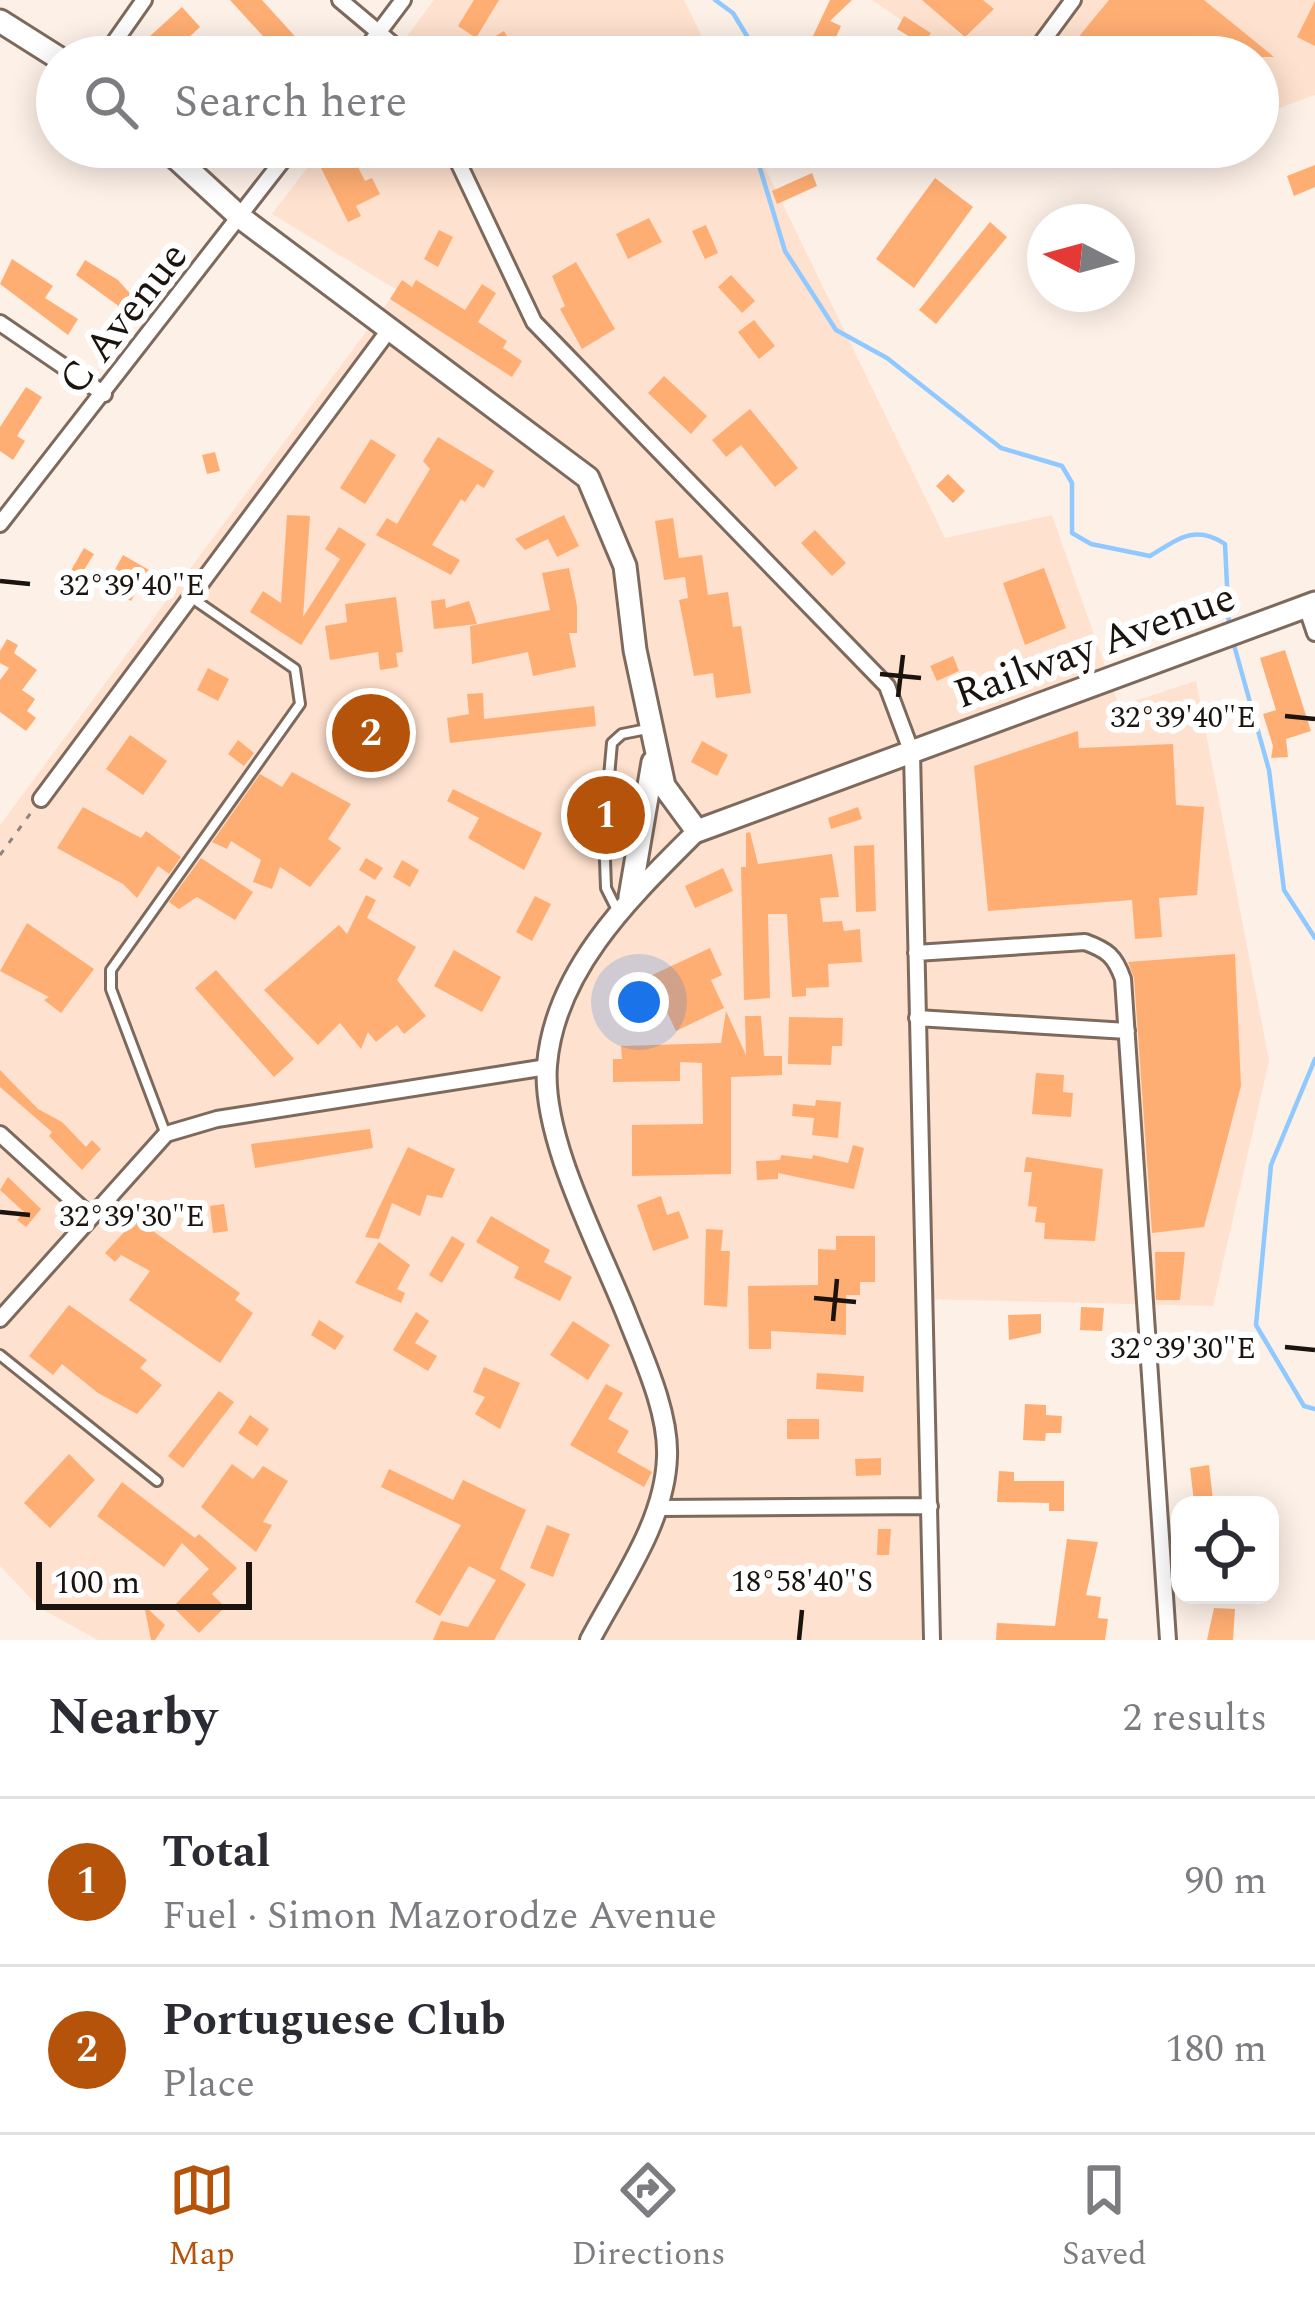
<!DOCTYPE html>
<html lang="en">
<head>
<meta charset="utf-8">
<style>
  :root { --surface:#fff; --page:#f2f2f3; --text:#2b2b33; --muted:#7c7c81; --line:#e1e1e2; --accent:#b45309 }
  body { margin:0; font-family:Spectral,serif; background:var(--page); color:var(--text) }
  .controls { position:absolute; right:36px; bottom:36px; display:grid; overflow:hidden; border-radius:24px; box-shadow:0 6px 30px #0003 }
  .controls button { width:108px; height:108px; display:grid; place-items:center; padding:0; border:0; border-bottom:3px solid var(--line); background:var(--surface); color:var(--text); font:60px sans-serif }
  .compass { position:absolute; left:1027px; top:204px; width:108px; height:108px; border-radius:50%; background:var(--surface); box-shadow:0 6px 30px #0003; rotate:276deg }
  .scale { position:absolute; left:36px; bottom:30px; width:216px; box-sizing:border-box; padding-left:12px; border:6px solid #1a130e; border-top:0; font-size:33px; line-height:42px; white-space:nowrap; color:#1a130e; -webkit-text-stroke:9px #fff; paint-order:stroke }
  .you { position:absolute; left:639px; top:1002px; width:42px; height:42px; margin:-30px; border:9px solid #fff; border-radius:50%; background:#1a73e8; box-shadow:0 0 0 18px #1a73e833 }
  .badge { display:grid; place-items:center; width:78px; height:78px; border-radius:50%; background:var(--accent); color:#fff; font-size:39px; font-weight:700 }
  .pin { position:absolute; translate:-50% -50%; border:6px solid #fff; box-shadow:0 3px 12px #0006 }
  .list { margin:0; padding:0; list-style:none }
  h2 { display:flex; justify-content:space-between; align-items:center; height:156px; margin:0; padding:0 48px; font-size:51px }
  h2 small { font-size:39px; font-weight:400; color:var(--muted) }
  .list li { display:grid; grid-template-columns:78px 1fr auto; gap:36px; align-items:center; box-sizing:border-box; height:168px; padding:0 48px; border-top:3px solid var(--line) }
  .list b { display:block; font-size:45px; white-space:nowrap }
  .list p { margin:0; font-size:39px; white-space:nowrap; color:var(--muted) }
  .list em { font-size:39px; font-style:normal; color:var(--muted) }
  .icon { flex:none; width:66px; height:66px; fill:none; stroke:currentColor; stroke-width:2; stroke-linecap:round; stroke-linejoin:round }
  .map { position:relative; flex:none; width:1315px; height:1640px; overflow:hidden }
  .search { position:absolute; background:var(--surface); box-shadow:0 6px 30px #0003; left:36px; right:36px; top:36px; height:132px; display:flex; align-items:center; gap:30px; box-sizing:border-box; padding:0 42px; border-radius:66px; color:var(--muted); font-size:45px }
  .sheet { height:492px; background:var(--surface) }
  nav { display:flex; justify-content:space-around; align-items:center; box-sizing:border-box; height:168px; border-top:3px solid var(--line); background:var(--surface); font-size:33px; color:var(--muted) }
  nav a { display:grid; justify-items:center; gap:6px }
  nav .on { color:var(--accent) }
  .map>svg:first-child { display:block }
</style>
</head>
<body>
<div class="map">
<svg width="1315" height="1640" viewBox="0 0 1315 1640">
  <rect width="100%" height="100%" fill="#fdf0e7"/>
  <path fill="#fee1ce" d="M434 0H684L712 57H391Z
    M872 0H1315V95L1258 116V57H955Z
    M323 147H755L945 538 1052 515 1119 706 1196 681 1269 1061 1213 1306 922 1299 921 1640H98L40 1608 0 1566V825L397 290 272 214Z
    M1086 147H1175L1117 169Z"/>
  <g fill="none" stroke-linecap="round" stroke-linejoin="round">
    <path stroke="#90c9ff" stroke-width="4.5" d="M715 0 733 13 750 41 746 57
      M736 147 756 155 785 251 836 330 887 358 1001 448 1062 466 1072 483V533L1091 544 1150 556C1178 539 1195 524 1225 544L1229 627
      M1232 638 1269 770 1284 890 1315 938
      M1315 1059 1271 1165 1256 1325 1304 1406 1315 1409"/>
  </g>
  <path fill="#ffae73" d="M230 0H262L301 43 282 57Z
    M474 0H499L476 38 458 26Z
    M830 0H852L830 21 841 26 827 57H803Z
    M922 0H983L994 9 965 37Z
    M1109 0H1204L1274 57H1062Z
    M1315 1V46L1297 37Z
    M182 7 200 27 185 41 200 57H168L149 37Z
    M904 16 931 33 923 45 897 29Z
    M504 31 519 57H484L478 46Z
    M350 151 365 181 372 178 380 194 356 206 361 216 348 222 320 166Z
    M1315 165V187L1294 196 1287 176Z
    M812 173 817 186 777 204 772 191Z
    M935 178 973 207 914 288 876 259Z
    M649 218 662 242 628 259 616 234Z
    M990 222 1007 237 936 324 919 310Z
    M706 225 718 253 705 259 692 231Z
    M439 230 453 237 438 267 424 259Z
    M12 259 53 286 45 298 78 319 68 335 0 284Z
    M85 260 118 280 134 298 124 310 76 275Z
    M576 262 615 329 582 349 560 309 565 306 552 276Z
    M731 275 755 301 742 313 718 287Z
    M402 280 412 287 416 280 465 310 482 284 496 293 478 322 507 341 503 348 522 361 512 377 390 299Z
    M754 320 775 346 759 359 738 332Z
    M664 376 707 416 691 434 648 393Z
    M26 387 42 397 17 436 25 441 13 460 0 451V427Z
    M750 409 798 468 775 487 741 445 726 457 712 440Z
    M438 437 494 471 484 488 477 484 465 502 461 499 432 545 460 560 451 575 376 535 387 518 397 524 430 469 423 461Z
    M371 439 396 455 365 504 340 488Z
    M215 452 220 471 207 474 202 455Z
    M948 474 965 491 953 503 936 486Z
    M287 515 310 516 303 617 340 559 325 549 339 527 366 544 301 645 250 612 263 591 281 603Z
    M564 515 579 546 557 557 548 539 525 550 515 539Z
    M673 518 679 558 702 555 708 595 728 592 733 627 741 626 751 693 716 698 713 673 694 676 679 600 688 598 685 577 664 580 655 521Z
    M815 530 846 563 832 576 801 543Z
    M84 548 94 554 79 578 70 572Z
    M123 555 149 570 131 601 106 586Z
    M569 568 577 606V633H569L576 667 533 676 528 652 472 664 470 626 550 610 542 573Z
    M1044 568 1066 628 1025 645 1003 583Z
    M396 597 403 652 396 653 398 667 380 670 378 652 330 660 325 626 347 622 345 604Z
    M445 599 446 608 469 601 477 624 434 629 431 601Z
    M7 639 18 645 14 653 37 670 22 690 35 699 27 711 36 718 26 731 0 712V680L9 668 0 663V651Z
    M1285 650 1311 731 1286 739 1288 757 1271 758 1273 746 1263 714 1276 710 1260 658Z
    M953 656 959 671 937 681 930 666Z
    M208 668 229 679 218 701 197 690Z
    M483 693 484 719 594 706 596 726 450 743 447 718 469 714 467 694Z
    M367 699 403 719 373 766 338 746Z
    M1078 731 1079 748 1173 744 1176 805 1204 807 1197 895 1159 898 1162 937 1135 939 1132 900 988 911 974 766Z
    M130 735 167 761 143 795 106 769Z
    M238 740 254 753 244 766 228 754Z
    M702 741 728 755 717 776 691 762Z
    M292 772 351 804 328 839 341 848 310 887 280 867 272 889 253 882 261 860 231 841 227 849 212 842 260 774 282 787Z
    M453 789 542 833 524 870 468 838 479 818 447 801Z
    M591 817a11 11 0 1 1 22 0a11 11 0 1 1-22 0Z
    M83 807 141 838 146 831 181 857 169 874 158 866 137 898 123 884 57 848Z
    M858 807 862 819 831 829 828 818Z
    M750 832 758 864 832 854 839 897 820 898 823 922 842 921 844 931 860 929 862 962 828 964 829 987 806 988V996L792 997 787 914H768L770 998 744 1000 741 867H746V833Z
    M874 845 876 911 856 912 854 846Z
    M201 858 253 892 235 920 197 897 179 909 169 902Z
    M366 858 383 868 375 880 359 870Z
    M402 860 419 870 410 887 393 877Z
    M723 868 733 891 695 908 685 886Z
    M366 895 376 900 367 918 416 947 397 980 426 1016 404 1034 397 1025 376 1042 368 1032 361 1049 340 1023 318 1045 264 990 339 925 347 934Z
    M535 896 551 904 532 941 516 932Z
    M27 923 94 969 61 1013 44 1000 49 997 0 971Z
    M710 948 722 975 711 980 724 1008 676 1031 650 976Z
    M454 950 501 977 482 1012 434 986Z
    M1235 954 1241 1086 1204 1227 1152 1233 1134 978 1128 962Z
    M216 970 294 1059 274 1077 195 988Z
    M726 1011 746 1055 745 1016H761L764 1056H782V1075L731 1077V1174L632 1176V1125L703 1124 702 1063 680 1062V1081L613 1082V1059H622L621 1046 721 1043Z
    M789 1017 843 1018 842 1046H832L831 1065 788 1064Z
    M0 1070 38 1109 62 1122 86 1147 92 1140 101 1149 82 1170 49 1136 52 1132 0 1087Z
    M1036 1073 1064 1075 1063 1092 1073 1093 1071 1117 1032 1114Z
    M816 1100 841 1102 838 1138 812 1135 814 1118 792 1116 793 1104 815 1106Z
    M370 1129 373 1148 255 1168 251 1144Z
    M853 1145 864 1148 854 1189 778 1173V1179L757 1180 756 1161 780 1160 781 1155 812 1159 813 1155 848 1163Z
    M408 1147 455 1169 442 1198 427 1195 420 1216 392 1203 379 1239 365 1237Z
    M1026 1157 1103 1169 1095 1241 1044 1239 1045 1223 1035 1222 1037 1207 1028 1206 1032 1172H1024Z
    M8 1177 41 1209 26 1227 17 1220 24 1212 0 1190Z
    M661 1196 667 1215 679 1211 689 1238 653 1251 637 1205Z
    M224 1204 228 1231 213 1233 210 1206Z
    M491 1216 550 1250 544 1262 572 1277 560 1301 514 1278 519 1267 476 1242Z
    M136 1219 240 1293 235 1300 253 1313 220 1363 129 1300 150 1271 121 1255 115 1262 105 1253Z
    M706 1229 723 1230 721 1251H730L727 1307 704 1305Z
    M452 1236 465 1244 442 1283 429 1275Z
    M836 1236H875V1282H860V1295H846V1335L771 1331V1349H749L748 1286 818 1285V1249L836 1250Z
    M379 1242 410 1265 397 1289 405 1293 401 1303 355 1283Z
    M1155 1252H1185L1180 1300H1156Z
    M69 1305 147 1360 140 1368 162 1385 137 1414 98 1393 62 1364 53 1375 29 1356Z
    M1081 1307 1104 1308 1102 1331 1080 1330Z
    M416 1312 429 1321 415 1343 437 1356 428 1371 393 1350Z
    M1041 1314V1333L1009 1340 1008 1315Z
    M319 1320 344 1336 335 1350 311 1335Z
    M573 1321 610 1345 588 1380 550 1355Z
    M484 1367 520 1383 500 1429 475 1414 485 1397 473 1392Z
    M817 1373 864 1376 863 1392 816 1389Z
    M606 1384 623 1393 608 1419 629 1431 617 1452 652 1472 644 1487 570 1445Z
    M219 1391 234 1402 183 1468 168 1456Z
    M1025 1404 1046 1405V1415L1062 1416 1061 1433H1046L1045 1441 1023 1440Z
    M250 1415 269 1429 257 1446 238 1433Z
    M787 1419H819V1439H787Z
    M69 1454 95 1480 50 1528 24 1503Z
    M881 1458V1475L856 1476 855 1459Z
    M232 1464 253 1479 263 1466 288 1481 263 1522 272 1525 256 1552 201 1507Z
    M1209 1465 1213 1500 1194 1502 1190 1468Z
    M389 1469 453 1500 463 1480 526 1510 500 1569 526 1584 494 1640H433L441 1621 468 1627 496 1580 469 1566 440 1616 415 1602 461 1525 381 1487Z
    M999 1471 1014 1472V1481H1064V1511H1049V1503L997 1502Z
    M122 1482 195 1538 199 1534 237 1568 212 1594 225 1607 199 1633 173 1607 209 1569 182 1543 164 1567 97 1516Z
    M547 1525 570 1534 553 1577 530 1568Z
    M878 1529H891L889 1555H877Z
    M1067 1539 1098 1542 1086 1595 1101 1597 1098 1618 1108 1619 1105 1640H996L997 1623 1055 1626Z
    M144 1605 165 1625 155 1640H151Z
    M1214 1608 1235 1609 1233 1640H1207Z"/>
  <g fill="none" stroke-linecap="round" stroke-linejoin="round">
    <defs>
      <path id="service" d="M607 799 612 743 622 734 647 729
        M604 832 606 888 617 910
        M165 1132 111 989V970L300 704 295 669 189 596
        M0 1355 157 1481"/>
      <path id="minor" d="M340 0 408 57
        M104 57 144 0
        M360 57 403 0
        M1031 57 1073 0
        M451 147 534 322 887 686 912 753 932 1640
        M0 323 104 394
        M0 524 293 147
        M1306 606 1315 633
        M41 799 389 330
        M916 953 1085 942C1107 950 1115 956 1123 979L1168 1640
        M917 1018 1127 1031
        M0 1134 90 1216
        M0 1319 166 1134 217 1119 547 1067
        M659 1508 930 1506"/>
      <path id="tertiary" d="M590 1640C620 1583 665 1522 667 1457 669 1412 643 1357 627 1316 600 1247 541 1139 547 1065 555 968 633 895 697 831"/>
      <path id="secondary" d="M0 21 57 57
        M164 147 240 217 588 478 625 566 635 650 664 786 697 831 1315 603
        M630 897 653 762"/>
    </defs>
    <use href="#service" stroke="#7d6a5d" stroke-width="14"/>
    <use href="#minor" stroke="#7d6a5d" stroke-width="20"/>
    <use href="#tertiary" stroke="#7d6a5d" stroke-width="24"/>
    <use href="#secondary" stroke="#7d6a5d" stroke-width="27"/>
    <path stroke="#8e847d" stroke-width="3" stroke-dasharray="6 9" stroke-linecap="butt" d="M0 855 33 810"/>
    <use href="#service" stroke="#fff" stroke-width="8"/>
    <use href="#minor" stroke="#fff" stroke-width="14"/>
    <use href="#tertiary" stroke="#fff" stroke-width="18"/>
    <use href="#secondary" stroke="#fff" stroke-width="21"/>
  </g>
  <path fill="none" stroke="#1a130e" stroke-width="4.5" d="M0 581 30 584M880 674 921 678M898 697 903 655M1285 716 1315 719M0 1212 30 1215M814 1298 856 1302M833 1321 837 1279M1285 1347 1315 1350M799 1640 802 1610"/>
  <g text-anchor="middle" stroke-width="12" stroke-linejoin="round" paint-order="stroke">
    <g font-size="42" fill="#1a130e" stroke="#fff">
      <text transform="translate(122 317) rotate(-52)" y="15">C Avenue</text>
      <text transform="translate(1094 644) rotate(-20)" y="15">Railway Avenue</text>
    </g>
  </g>
  <g font-size="30" text-anchor="middle" fill="#1a130e" stroke="#fff" stroke-width="12" stroke-linejoin="round" paint-order="stroke">
    <text x="132" y="595">32°39'40"E</text>
    <text x="1183" y="727">32°39'40"E</text>
    <text x="132" y="1226">32°39'30"E</text>
    <text x="1183" y="1358">32°39'30"E</text>
    <text x="802" y="1591">18°58'40"S</text>
  </g>
</svg>
<div class="controls">
<button><svg class="icon" aria-label="locate" viewBox="0 0 24 24"><circle cx="12" cy="12" r="6"/><path d="M12 2v4M12 18v4M2 12h4M18 12h4"/></svg></button>
</div>
<svg class="compass" viewBox="-18 -18 36 36"><path d="M0-13l5 13h-10z" fill="#e53935"/><path d="M0 13l5-13h-10z" fill="#7c7c81"/></svg>
<div class="scale">100 m</div>
<div class="you"></div>
<div class="pin badge" style="left:606px;top:815px">1</div>
<div class="pin badge" style="left:371px;top:733px">2</div>
<div class="search"><svg class="icon" aria-label="search" viewBox="0 0 24 24"><circle cx="10" cy="10" r="6"/><path d="M15 15l6 6"/></svg>Search here</div>
</div>
<section class="sheet">
<h2>Nearby<small>2 results</small></h2>
<ul class="list">
<li><span class="badge">1</span><div><b>Total</b><p>Fuel · Simon Mazorodze Avenue</p></div><em>90 m</em></li>
<li><span class="badge">2</span><div><b>Portuguese Club</b><p>Place</p></div><em>180 m</em></li>
</ul>
</section>
<nav>
<a class="on"><svg class="icon" aria-label="map" viewBox="0 0 24 24"><path d="M3 6l6-2 6 2 6-2v14l-6 2-6-2-6 2zM9 4v14M15 6v14"/></svg>Map</a>
<a><svg class="icon" aria-label="directions" viewBox="0 0 24 24"><path d="M12 3l9 9-9 9-9-9zM9 14v-3h6M13 9l2 2-2 2"/></svg>Directions</a>
<a><svg class="icon" aria-label="saved" viewBox="0 0 24 24"><path d="M7 4h10v16l-5-4-5 4z"/></svg>Saved</a>
</nav>
</body>
</html>
